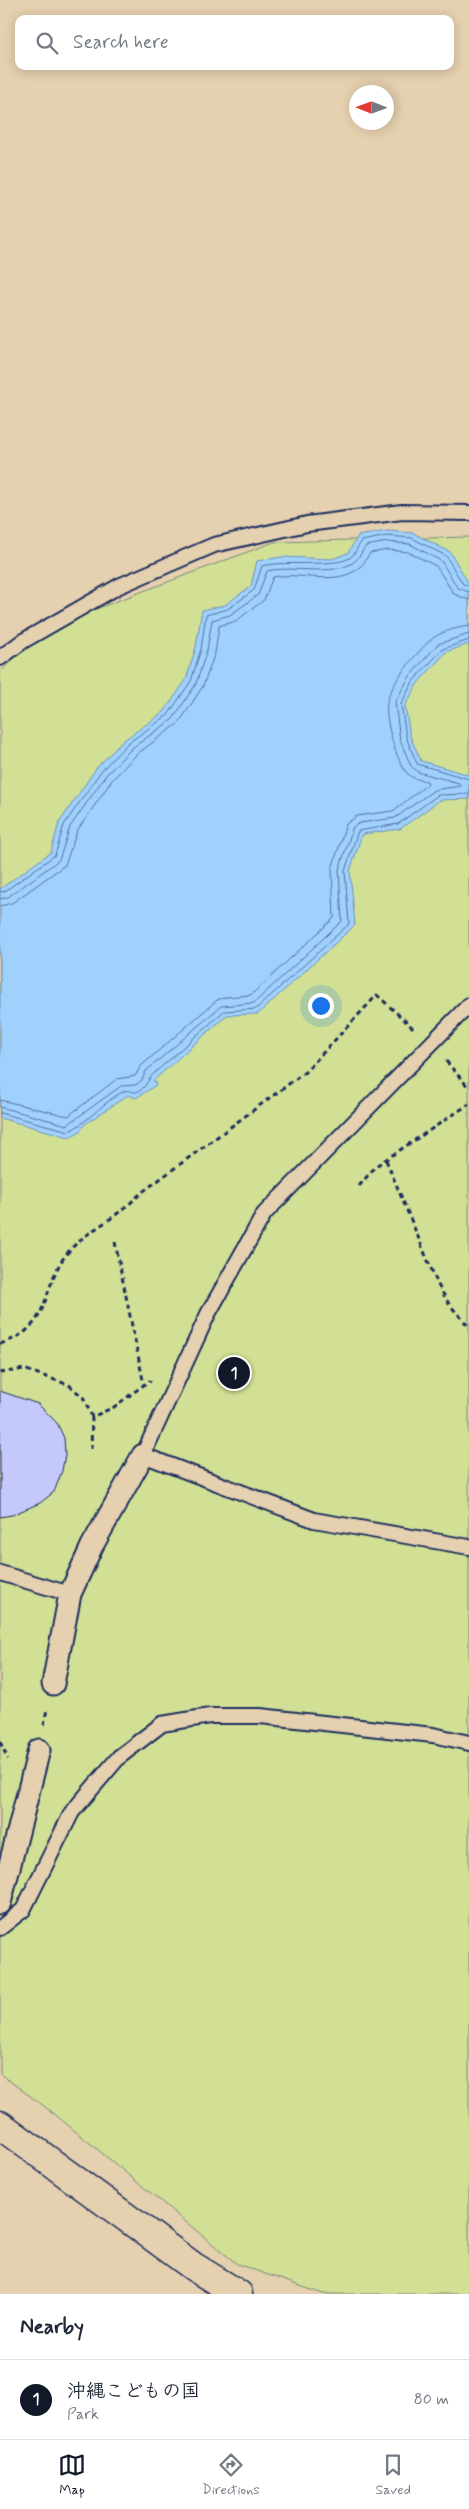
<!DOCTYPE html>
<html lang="en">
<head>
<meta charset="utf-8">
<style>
  :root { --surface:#fff; --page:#f2f2f3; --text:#1f2937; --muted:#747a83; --line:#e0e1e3; --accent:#111827 }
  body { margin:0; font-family:Mynerve,"Klee One",sans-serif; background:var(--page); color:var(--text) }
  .compass { position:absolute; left:349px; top:85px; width:45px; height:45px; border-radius:50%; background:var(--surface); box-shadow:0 2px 12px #0003; rotate:271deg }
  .you { position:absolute; left:320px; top:1005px; width:18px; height:18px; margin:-12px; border:4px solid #fff; border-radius:50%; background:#1a73e8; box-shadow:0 0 0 8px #1a73e833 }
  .badge { display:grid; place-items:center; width:32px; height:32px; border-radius:50%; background:var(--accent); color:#fff; font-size:16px; font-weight:700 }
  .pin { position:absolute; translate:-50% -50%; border:2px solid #fff; box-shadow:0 1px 5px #0006 }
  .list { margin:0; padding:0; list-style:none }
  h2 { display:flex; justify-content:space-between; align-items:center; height:65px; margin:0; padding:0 20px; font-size:21px }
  h2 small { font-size:16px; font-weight:400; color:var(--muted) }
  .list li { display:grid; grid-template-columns:32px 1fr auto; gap:15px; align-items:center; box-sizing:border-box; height:80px; padding:0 20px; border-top:1px solid var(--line) }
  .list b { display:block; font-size:19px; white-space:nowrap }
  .list p { margin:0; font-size:16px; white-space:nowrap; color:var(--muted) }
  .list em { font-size:16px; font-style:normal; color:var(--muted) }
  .icon { flex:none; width:28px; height:28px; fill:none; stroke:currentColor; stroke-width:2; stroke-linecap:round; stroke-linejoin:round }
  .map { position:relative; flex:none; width:469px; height:2294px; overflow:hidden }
  .search { position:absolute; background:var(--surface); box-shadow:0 2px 12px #0003; left:15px; right:15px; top:15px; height:55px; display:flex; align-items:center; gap:12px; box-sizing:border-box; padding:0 18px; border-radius:10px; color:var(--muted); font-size:19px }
  .sheet { height:145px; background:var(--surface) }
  nav { display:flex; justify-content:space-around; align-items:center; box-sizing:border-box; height:70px; border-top:1px solid var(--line); background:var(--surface); font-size:14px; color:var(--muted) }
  nav a { display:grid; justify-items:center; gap:2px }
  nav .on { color:var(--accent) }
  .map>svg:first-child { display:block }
</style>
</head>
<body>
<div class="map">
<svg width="469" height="2294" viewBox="0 0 469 2294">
  <rect width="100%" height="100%" fill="#e5d0af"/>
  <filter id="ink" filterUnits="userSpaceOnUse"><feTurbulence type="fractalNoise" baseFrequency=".02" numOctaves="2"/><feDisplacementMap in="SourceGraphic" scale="10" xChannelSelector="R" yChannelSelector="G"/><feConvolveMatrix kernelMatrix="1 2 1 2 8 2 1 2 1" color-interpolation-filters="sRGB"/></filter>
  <g filter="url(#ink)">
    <path fill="#d1e094" stroke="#768879" d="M469 537V2294H323L237 2264 52 2112 0 2074V672L48 627 274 542Z"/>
    <path fill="#a0d1fd" stroke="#6b90bd" d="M387 531 413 533 450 552 469 584V644L446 652 418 683 405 706 410 736 421 761 469 775V799L440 800 400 829 362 834 350 871 355 925 258 1014 227 1015 154 1080 156 1085 136 1098 128 1095 85 1124 79 1132 69 1137 0 1118V889L51 852 59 823 97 767 124 740 164 712 186 680 196 647 202 610 225 605 251 586 257 561 281 557 332 559 348 553 358 536Z"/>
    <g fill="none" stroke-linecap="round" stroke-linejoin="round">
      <path stroke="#50709e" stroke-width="1" d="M469 640 443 649 414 680 401 704 406 737 417 764 469 779
        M0 892 5 891 55 855 64 825 101 771 128 743 168 715 191 681 201 649 206 615 228 609 254 590 262 566C284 560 337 568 351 557 356 553 358 545 362 541L387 536 412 538 446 556 463 584 469 586
        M0 899 8 897 59 860 70 827 106 775 132 748 173 719 196 684 207 650 212 620 230 615 258 595 267 571C293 565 333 577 354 562 359 558 362 551 366 546L387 542 410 544 441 561 458 588 469 592
        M0 906 12 903 65 865 77 831 112 780 137 754 179 723 203 686 215 653 219 626 236 621 264 600 273 577C300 571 339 588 361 566 365 562 367 557 370 553L388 550 408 552 436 566 454 594 469 600
        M0 1100 68 1116 117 1079 135 1076 141 1066 217 1000 226 997 251 995 334 918 332 869 346 824 357 816 393 811 428 784 427 781C421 780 414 779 409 775 397 765 384 719 387 703 389 685 421 646 436 636 445 631 459 627 469 626
        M0 1107 67 1125 121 1086 136 1085 142 1080 146 1071 221 1006 254 1003 342 921 339 870 353 827 360 823 395 818 434 790 461 786 459 783 418 772 411 766 400 740 395 702 410 676 438 644 469 634
        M0 1113 69 1131C85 1125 107 1098 125 1091 130 1089 132 1093 136 1092 145 1090 147 1081 151 1076L224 1011 256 1009 349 924 345 871 358 831 398 824 438 795 469 794"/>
    </g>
    <path fill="#c5c8fa" stroke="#1b2f5e" d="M0 1391 38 1404 57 1423 64 1438 65 1454 62 1471 54 1492 40 1503 12 1515 0 1517Z"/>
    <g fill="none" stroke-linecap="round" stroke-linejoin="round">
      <defs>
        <path id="service" d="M0 658 23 641 119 586 214 545 307 524 402 512 469 513
          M469 1005 264 1214 208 1314 143 1455 314 1520 469 1547
          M0 1573 70 1594
          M0 1928 23 1910 72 1812 119 1757 162 1724 210 1716H260L433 1735 469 1743"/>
        <path id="pedestrian" d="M53 1684 70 1594 92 1546 143 1455
          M0 1903 39 1750"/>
        <path id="tertiary" d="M0 2125 194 2267 238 2294"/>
      </defs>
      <use href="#service" stroke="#1b2f5e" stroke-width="18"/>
      <use href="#pedestrian" stroke="#1b2f5e" stroke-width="25"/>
      <use href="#tertiary" stroke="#1b2f5e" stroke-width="31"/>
      <path stroke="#1b2f5e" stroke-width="3" stroke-dasharray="5 4" stroke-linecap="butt" d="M446 1061 469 1088
        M386 1160 438 1285 449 1304 469 1327
        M359 1186 376 1166 469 1104
        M115 1242 144 1385
        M0 1344C53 1328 40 1290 65 1256 79 1237 100 1227 118 1213 126 1207 134 1200 141 1193L305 1072 377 995 413 1028
        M0 1373 24 1369 69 1385 83 1397 92 1417 114 1407 149 1381 151 1382
        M91 1449 92 1417
        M44 1725 47 1709
        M0 1742 8 1759"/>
      <use href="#service" stroke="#e5d0af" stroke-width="14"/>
      <use href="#pedestrian" stroke="#e5d0af" stroke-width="21"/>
      <use href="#tertiary" stroke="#e5d0af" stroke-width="28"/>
    </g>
  </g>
</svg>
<svg class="compass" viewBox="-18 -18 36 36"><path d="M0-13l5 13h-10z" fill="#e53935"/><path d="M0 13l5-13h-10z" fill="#747a83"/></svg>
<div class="you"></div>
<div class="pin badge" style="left:234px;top:1373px">1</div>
<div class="search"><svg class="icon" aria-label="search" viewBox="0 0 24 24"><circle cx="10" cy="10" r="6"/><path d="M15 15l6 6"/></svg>Search here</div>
</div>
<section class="sheet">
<h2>Nearby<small></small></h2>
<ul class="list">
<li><span class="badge">1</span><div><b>沖縄こどもの国</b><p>Park</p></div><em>80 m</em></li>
</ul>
</section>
<nav>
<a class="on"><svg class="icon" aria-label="map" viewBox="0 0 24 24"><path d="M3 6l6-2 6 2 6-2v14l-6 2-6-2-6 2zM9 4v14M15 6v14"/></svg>Map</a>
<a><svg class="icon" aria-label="directions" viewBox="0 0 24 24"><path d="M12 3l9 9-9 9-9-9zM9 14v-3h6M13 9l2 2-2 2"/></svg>Directions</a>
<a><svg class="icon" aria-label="saved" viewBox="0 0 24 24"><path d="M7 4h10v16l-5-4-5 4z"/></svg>Saved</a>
</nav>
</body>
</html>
